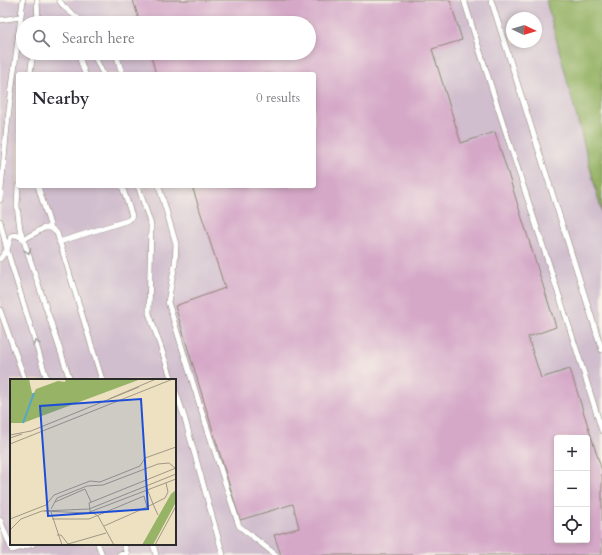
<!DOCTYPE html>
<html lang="en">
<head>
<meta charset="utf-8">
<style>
  :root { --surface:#fff; --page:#f7f7f7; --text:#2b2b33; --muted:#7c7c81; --line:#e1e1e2 }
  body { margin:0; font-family:Cardo,serif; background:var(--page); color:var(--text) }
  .controls { position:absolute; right:12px; bottom:12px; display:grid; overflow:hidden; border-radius:4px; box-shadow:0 2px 6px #0003 }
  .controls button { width:36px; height:36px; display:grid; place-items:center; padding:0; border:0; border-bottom:1px solid var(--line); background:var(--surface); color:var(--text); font:20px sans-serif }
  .compass { position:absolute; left:506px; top:12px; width:36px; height:36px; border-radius:50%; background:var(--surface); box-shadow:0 2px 6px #0003; rotate:94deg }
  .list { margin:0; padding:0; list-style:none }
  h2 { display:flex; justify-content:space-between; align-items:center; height:52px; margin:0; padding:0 16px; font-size:17px }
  h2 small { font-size:13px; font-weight:400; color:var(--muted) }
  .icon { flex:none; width:22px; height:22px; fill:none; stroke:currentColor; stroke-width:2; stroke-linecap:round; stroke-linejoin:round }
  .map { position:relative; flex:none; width:602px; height:555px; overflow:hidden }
  .search { position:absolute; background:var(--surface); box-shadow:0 2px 6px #0003; left:16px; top:16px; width:300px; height:44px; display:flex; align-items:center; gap:10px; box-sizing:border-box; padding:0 14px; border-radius:22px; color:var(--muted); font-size:15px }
  .panel { position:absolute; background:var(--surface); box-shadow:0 2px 6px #0003; left:16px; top:72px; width:300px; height:116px; border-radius:4px }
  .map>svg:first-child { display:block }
</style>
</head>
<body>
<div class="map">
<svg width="602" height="555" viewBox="0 0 602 555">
  <rect width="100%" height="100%" fill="#f7f3e8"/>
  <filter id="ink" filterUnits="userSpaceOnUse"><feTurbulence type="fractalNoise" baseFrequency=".025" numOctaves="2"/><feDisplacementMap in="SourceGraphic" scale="8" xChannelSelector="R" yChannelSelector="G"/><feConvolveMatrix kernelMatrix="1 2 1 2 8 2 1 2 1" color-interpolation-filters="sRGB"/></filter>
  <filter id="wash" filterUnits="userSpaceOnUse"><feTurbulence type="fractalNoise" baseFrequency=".012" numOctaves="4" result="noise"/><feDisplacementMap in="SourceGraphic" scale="16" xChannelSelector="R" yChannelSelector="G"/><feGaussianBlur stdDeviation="0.9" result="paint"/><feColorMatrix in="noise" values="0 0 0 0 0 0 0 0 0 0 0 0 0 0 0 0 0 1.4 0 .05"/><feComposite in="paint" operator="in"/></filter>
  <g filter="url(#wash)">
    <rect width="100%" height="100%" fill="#eee1c2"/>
    <path fill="#d0bdcd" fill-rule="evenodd" d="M0 0H546L602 213V555H0ZM512 18H536V42H512ZM23 23H309V53H23ZM18 74H314V186H18ZM11 380H175V544H11ZM557 438H587V540H557Z"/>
    <path fill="#96b366" stroke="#606f48" d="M546 0H602V213Z"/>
    <g id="blocks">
      <path fill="#d5a8c8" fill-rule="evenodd" d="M133 0H450L462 40 432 49 461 143 495 132 556 327 528 337 541 378 570 369 602 471V555H281L274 535 299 528 293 504 240 520 175 306 225 288 192 186H314V74H156L150 53H309V23H140ZM557 438H587V540H557Z"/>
    </g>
  </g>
  <g filter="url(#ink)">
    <use href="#blocks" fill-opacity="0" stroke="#8c8676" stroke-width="1"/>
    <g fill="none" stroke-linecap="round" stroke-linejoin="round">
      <defs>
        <path id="lane" d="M37 0 38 23
          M59 0 64 7 84 23
          M464 0C508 144 558 287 602 431
          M491 0 602 350
          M0 20 20 17
          M78 53 85 74
          M93 53 103 74
          M116 53 122 74
          M30 74 33 53
          M18 186 17 206 20 229 70 380
          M38 186 51 228
          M138 186 151 225 149 313 172 380
          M159 186 176 244 175 264 168 302 200 406 239 526 276 555
          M0 200 7 126 23 0
          M0 221 7 250 47 380
          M59 242 129 220 132 216 122 186
          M0 259 7 250 11 236 16 235 24 239 44 228H51L57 233 102 380
          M0 310 25 380
          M175 389 184 416 223 555
          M0 520 12 550 33 544
          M98 544 102 555
          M124 544 127 555
          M153 544 156 555
          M119 555 127 553"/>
      </defs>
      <use href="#lane" stroke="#8c8676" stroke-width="6"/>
      <use href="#lane" stroke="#fff" stroke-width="5"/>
    </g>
    <defs><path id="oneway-chevron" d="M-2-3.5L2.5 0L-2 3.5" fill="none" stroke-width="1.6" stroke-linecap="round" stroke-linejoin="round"/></defs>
    <g stroke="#a0a0a0">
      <use href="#oneway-chevron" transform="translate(28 251) rotate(72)"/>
      <use href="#oneway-chevron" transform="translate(36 343) rotate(-107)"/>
    </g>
  </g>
  <g transform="translate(10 379)">
    <rect width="166" height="166" fill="#eee1c2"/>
    <path d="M0 0H19L22 14H24L26 10 48 2 55 3 56 0H131L13 44H0ZM166 111V123L143 166H132L161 115Z" fill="#96b366"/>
    <path fill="none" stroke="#53a6ce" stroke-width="2" d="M13 44 24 14"/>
    <path fill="none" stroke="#a09886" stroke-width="1" d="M99 20 146 0M0 56 21 52 129 8M0 59 12 55M0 65 163 0M136 107 143 125 137 128M45 123 75 110 81 123M41 130 47 119 77 107 93 106 148 85 159 84 165 89M34 132 77 134 166 100M41 133 52 166M148 136 143 125 155 119 158 113 156 104M0 140 36 126 44 116 80 102 90 103 130 87 135 79 166 68M42 140H79L134 117 137 128 94 147M0 151 11 140 32 132 79 130 166 95M47 156H51L58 165 96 154M104 166 88 137 80 132 79 124 166 89M145 166 166 127"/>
    <path fill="#1d4ed8" fill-opacity="0.15" stroke="#1d4ed8" stroke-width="2" d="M131 20 138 130 38 137 30 27Z"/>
    <rect width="166" height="166" fill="none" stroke="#2b2b2b" stroke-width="2"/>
  </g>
</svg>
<div class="controls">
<button>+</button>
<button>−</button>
<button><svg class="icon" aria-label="locate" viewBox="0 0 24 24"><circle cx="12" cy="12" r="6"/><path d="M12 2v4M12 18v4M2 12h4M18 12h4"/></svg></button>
</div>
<svg class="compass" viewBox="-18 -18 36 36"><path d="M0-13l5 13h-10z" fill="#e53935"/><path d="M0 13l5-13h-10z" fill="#7c7c81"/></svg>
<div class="search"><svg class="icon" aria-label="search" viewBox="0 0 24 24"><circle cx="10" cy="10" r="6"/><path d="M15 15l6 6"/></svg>Search here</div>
<section class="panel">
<h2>Nearby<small>0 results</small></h2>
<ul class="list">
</ul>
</section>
</div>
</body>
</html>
